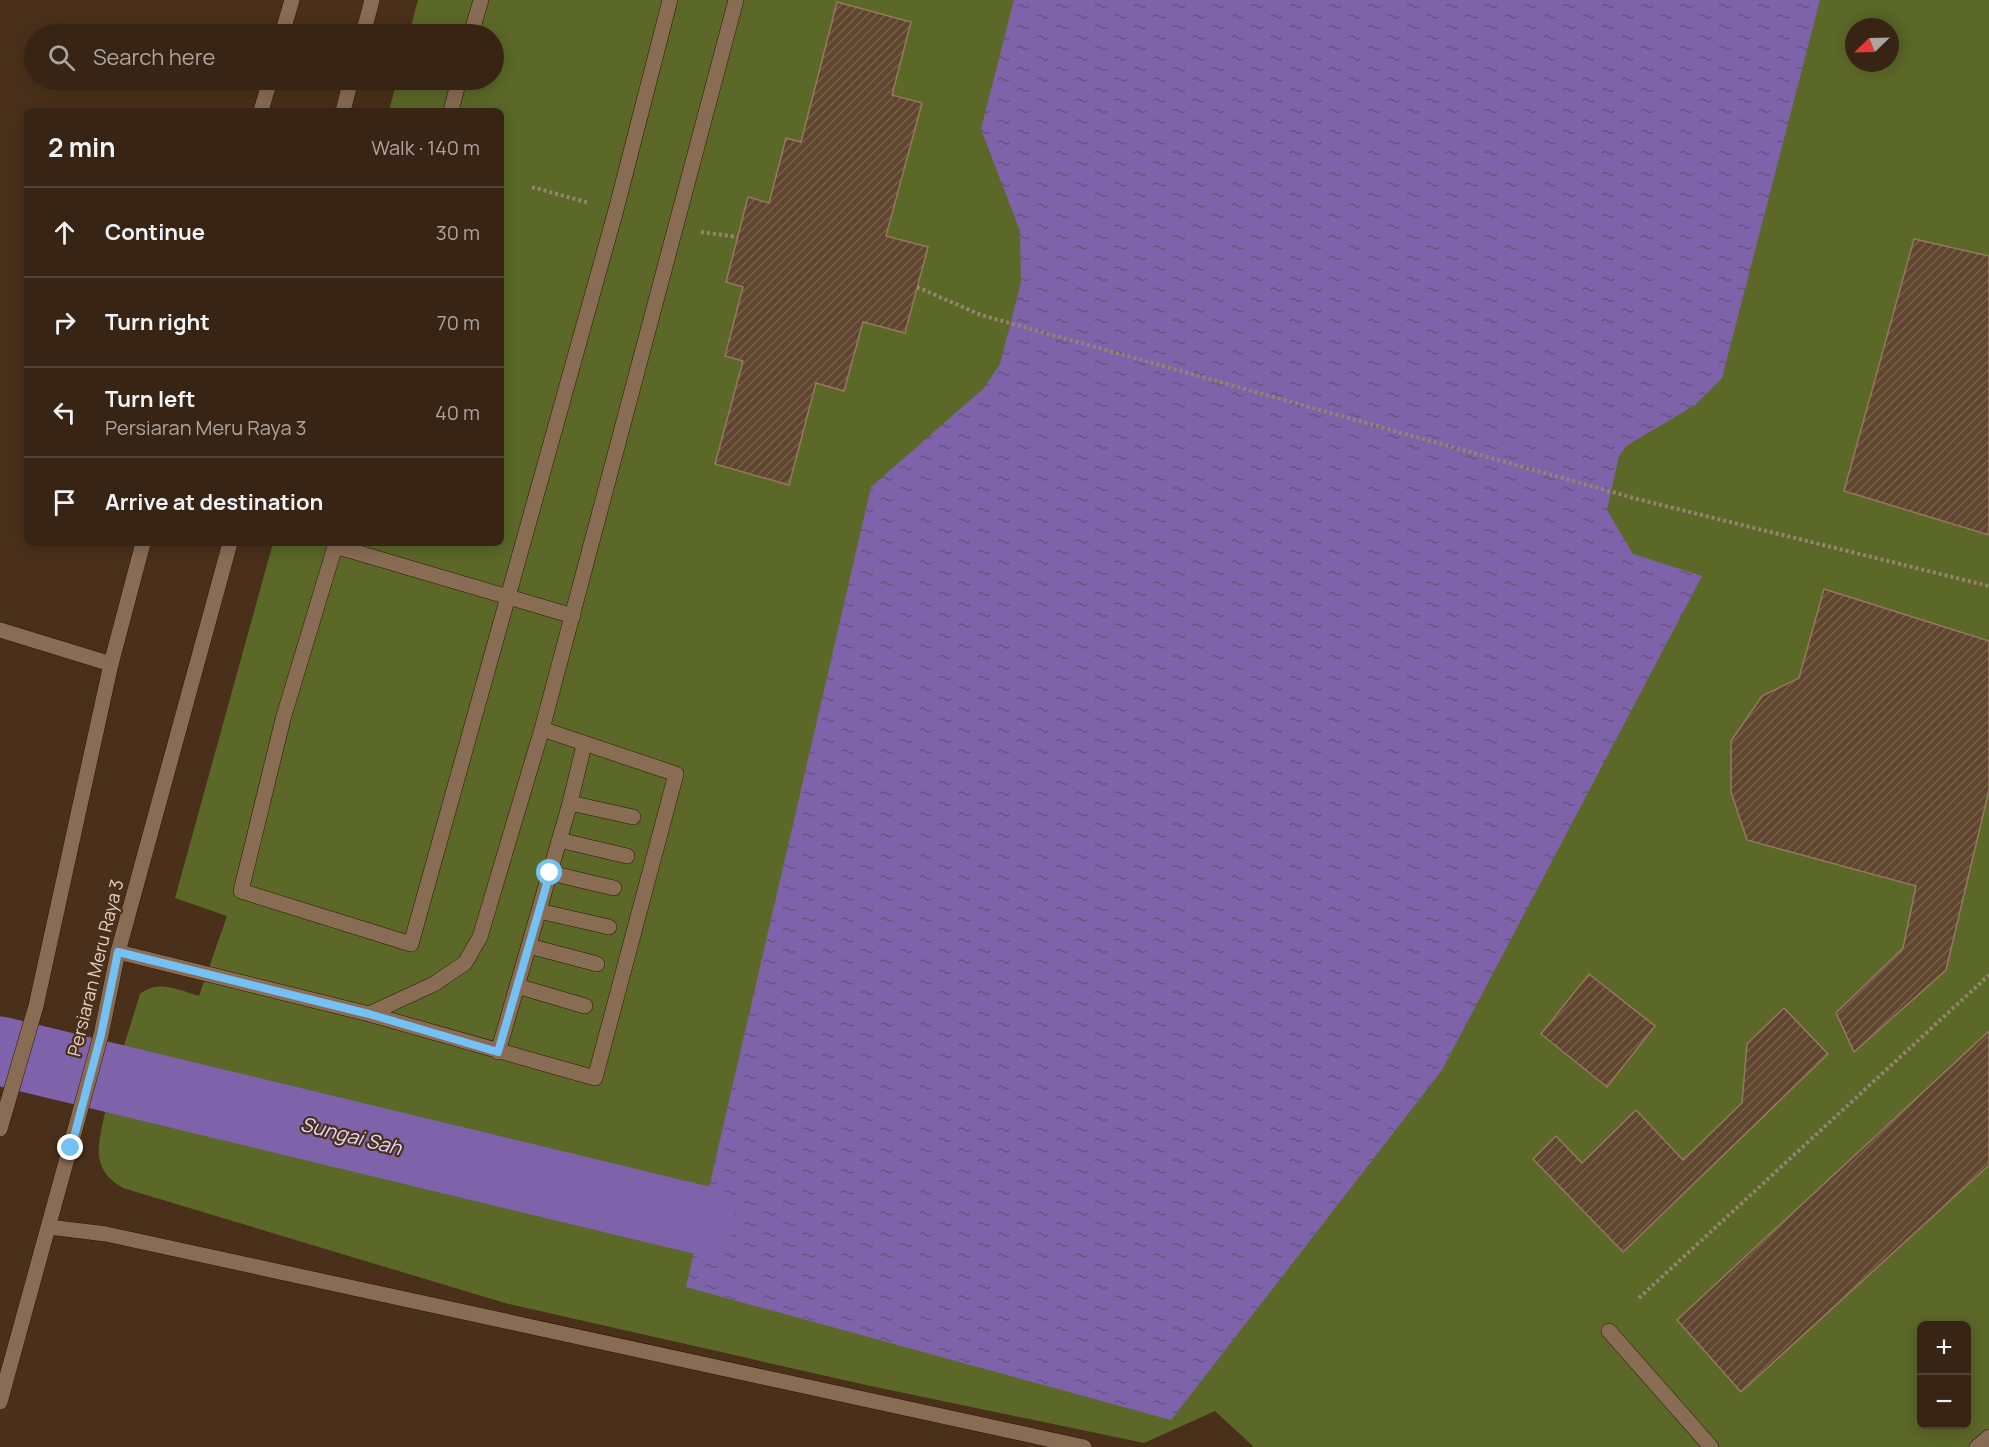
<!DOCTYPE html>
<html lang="en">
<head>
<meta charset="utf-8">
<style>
  :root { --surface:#382414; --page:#433022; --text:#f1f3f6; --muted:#aba4a0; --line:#524134 }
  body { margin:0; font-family:Manrope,sans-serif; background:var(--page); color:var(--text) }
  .controls { position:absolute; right:18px; bottom:18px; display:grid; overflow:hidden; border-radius:9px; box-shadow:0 3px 15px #0003 }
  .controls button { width:54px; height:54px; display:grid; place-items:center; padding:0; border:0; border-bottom:2px solid var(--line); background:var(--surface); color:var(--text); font:30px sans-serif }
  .compass { position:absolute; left:1845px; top:18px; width:54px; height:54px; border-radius:50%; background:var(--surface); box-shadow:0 3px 15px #0003; rotate:247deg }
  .stop { position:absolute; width:18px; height:18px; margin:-14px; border:4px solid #73c1f5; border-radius:50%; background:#fff }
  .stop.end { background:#73c1f5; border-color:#fff; box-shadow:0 2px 6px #0008 }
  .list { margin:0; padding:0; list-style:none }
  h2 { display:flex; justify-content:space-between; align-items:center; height:78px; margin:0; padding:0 24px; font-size:26px }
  h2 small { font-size:20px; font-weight:400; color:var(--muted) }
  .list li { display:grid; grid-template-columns:39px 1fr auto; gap:18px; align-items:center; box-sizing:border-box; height:90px; padding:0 24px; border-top:2px solid var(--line) }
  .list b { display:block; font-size:22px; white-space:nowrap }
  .list p { margin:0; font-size:20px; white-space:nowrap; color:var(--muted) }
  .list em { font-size:20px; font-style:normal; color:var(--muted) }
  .icon { flex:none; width:33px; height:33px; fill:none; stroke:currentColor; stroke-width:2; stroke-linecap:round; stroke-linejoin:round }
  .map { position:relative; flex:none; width:1989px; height:1447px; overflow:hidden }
  .search { position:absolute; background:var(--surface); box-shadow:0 3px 15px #0003; left:24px; top:24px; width:480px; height:66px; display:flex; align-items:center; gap:15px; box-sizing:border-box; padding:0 21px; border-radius:33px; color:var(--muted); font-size:22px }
  .panel { position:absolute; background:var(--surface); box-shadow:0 3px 15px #0003; left:24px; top:108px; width:480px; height:438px; border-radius:9px }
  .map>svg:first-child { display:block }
</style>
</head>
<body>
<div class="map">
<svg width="1989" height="1447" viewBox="0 0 1989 1447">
  <defs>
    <pattern id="water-ripples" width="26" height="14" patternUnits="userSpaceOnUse" patternTransform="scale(1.5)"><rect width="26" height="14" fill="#7e63aa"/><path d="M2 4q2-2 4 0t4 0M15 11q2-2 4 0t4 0" fill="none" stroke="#67547d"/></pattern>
    <pattern id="building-hatch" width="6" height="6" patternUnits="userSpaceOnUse" patternTransform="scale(1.5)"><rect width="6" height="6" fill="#61462f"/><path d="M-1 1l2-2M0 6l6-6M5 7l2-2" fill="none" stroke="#77604c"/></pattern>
  </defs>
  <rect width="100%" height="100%" fill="#4a301a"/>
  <path fill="#5b6828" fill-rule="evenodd" d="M418 0H1989V1447H1254L1215 1411 1144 1443 866 1385 505 1303 123 1188C110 1180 101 1172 99 1156 95 1131 131 1025 140 994 159 979 178 990 199 996L227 916 175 898 273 543H501V111H389L397 80H494V34H409ZM1854 27H1890V63H1854ZM1922 1326H1966V1424H1922Z"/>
  <path fill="url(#water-ripples)" d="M1014 0H1820L1722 378 1695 405 1626 446 1619 456 1607 510 1633 554 1702 576 1442 1070 1171 1420 686 1287 871 487 984 388 1000 364 1021 282 1020 231 981 129Z"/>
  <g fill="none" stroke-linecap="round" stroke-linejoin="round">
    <path stroke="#7e63aa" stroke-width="69" d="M0 1051 701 1220"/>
  </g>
  <path fill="url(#building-hatch)" stroke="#967860" stroke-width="1.5" d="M837 2 911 22 892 95 922 103 886 236 928 247 905 333 863 322 844 391 816 383 789 485 715 464 743 361 725 356 743 287 726 282 748 197 769 203 786 138 801 142Z
    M1914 239 1989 256V535L1844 491Z
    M1824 589 1989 641V790L1946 970 1854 1052 1836 1013 1903 948 1916 886 1747 840 1731 792V741L1762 696 1799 678Z
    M1589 974 1655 1026 1607 1087 1541 1034Z
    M1784 1008 1828 1054 1623 1252 1533 1159 1556 1136 1582 1163 1636 1110 1683 1160 1742 1103 1747 1044Z
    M1989 1031V1165L1741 1392 1677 1320Z"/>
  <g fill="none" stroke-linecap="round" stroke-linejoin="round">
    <defs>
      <path id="lane" d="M471 34 481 0
        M451 111 459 80
        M336 543 283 719 241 891 411 944 616 210 670 0
        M335 546 573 616
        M0 630 111 664
        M570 803 633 817
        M559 840 627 856
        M550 873 614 888
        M539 911 609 927
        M529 946 597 964
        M118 952 369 1014 595 1078 676 774 542 729
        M517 986 585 1006
        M369 1014 434 984 465 963 480 937 542 729 736 0
        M498 1052 570 803 584 745
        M49 1227 106 1234 1084 1447
        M1609 1331 1711 1447
        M1977 1447 1989 1437"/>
      <path id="secondary" d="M282 34 292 0
        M363 34 372 0
        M261 111 270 80
        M343 111 351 80
        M0 1129 36 1006 111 664 143 543
        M0 1402 101 1035 118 952 230 543"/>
    </defs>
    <use href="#lane" stroke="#2f1702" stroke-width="16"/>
    <use href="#secondary" stroke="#2f1702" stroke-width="16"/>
    <path stroke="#988271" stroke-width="4" stroke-dasharray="3 3" stroke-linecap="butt" d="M501 179 505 180
      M532 187 589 203
      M701 232 738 237
      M917 287 981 315 1641 500 1989 586
      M1639 1298 1989 975"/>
    <use href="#lane" stroke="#896c54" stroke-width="15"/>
    <use href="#secondary" stroke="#896c54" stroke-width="15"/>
  </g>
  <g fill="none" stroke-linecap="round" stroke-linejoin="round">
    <path stroke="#73c1f5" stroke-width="8" d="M71 1148 101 1035 118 952 369 1014 498 1052 550 873"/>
  </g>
  <g text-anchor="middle" stroke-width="4.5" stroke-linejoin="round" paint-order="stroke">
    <g font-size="18" fill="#e1d0c3" stroke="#4a301a">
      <text transform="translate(96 968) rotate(-76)" y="6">Persiaran Meru Raya 3</text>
    </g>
    <g font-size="20" font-style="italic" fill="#e2d5fd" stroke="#4a301a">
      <text transform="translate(351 1136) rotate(14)" y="7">Sungai Sah</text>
    </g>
  </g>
</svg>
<div class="controls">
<button>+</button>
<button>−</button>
</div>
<svg class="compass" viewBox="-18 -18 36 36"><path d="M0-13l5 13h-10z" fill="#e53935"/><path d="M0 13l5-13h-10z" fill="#aba4a0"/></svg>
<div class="stop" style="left:550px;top:873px"></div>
<div class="stop end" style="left:71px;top:1148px"></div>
<div class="search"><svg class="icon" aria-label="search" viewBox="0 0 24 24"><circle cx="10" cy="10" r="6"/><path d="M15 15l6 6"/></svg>Search here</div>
<section class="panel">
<h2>2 min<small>Walk · 140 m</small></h2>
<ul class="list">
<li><svg class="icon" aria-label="ahead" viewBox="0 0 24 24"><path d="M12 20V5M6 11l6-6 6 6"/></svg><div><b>Continue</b></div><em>30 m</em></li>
<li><svg class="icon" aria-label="right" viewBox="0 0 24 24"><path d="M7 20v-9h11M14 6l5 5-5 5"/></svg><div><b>Turn right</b></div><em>70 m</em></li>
<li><svg class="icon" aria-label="left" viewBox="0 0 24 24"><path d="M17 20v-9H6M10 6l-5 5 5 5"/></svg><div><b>Turn left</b><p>Persiaran Meru Raya 3</p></div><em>40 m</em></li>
<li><svg class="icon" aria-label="arrive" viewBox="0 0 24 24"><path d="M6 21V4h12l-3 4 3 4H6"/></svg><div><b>Arrive at destination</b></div></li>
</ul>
</section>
</div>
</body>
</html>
